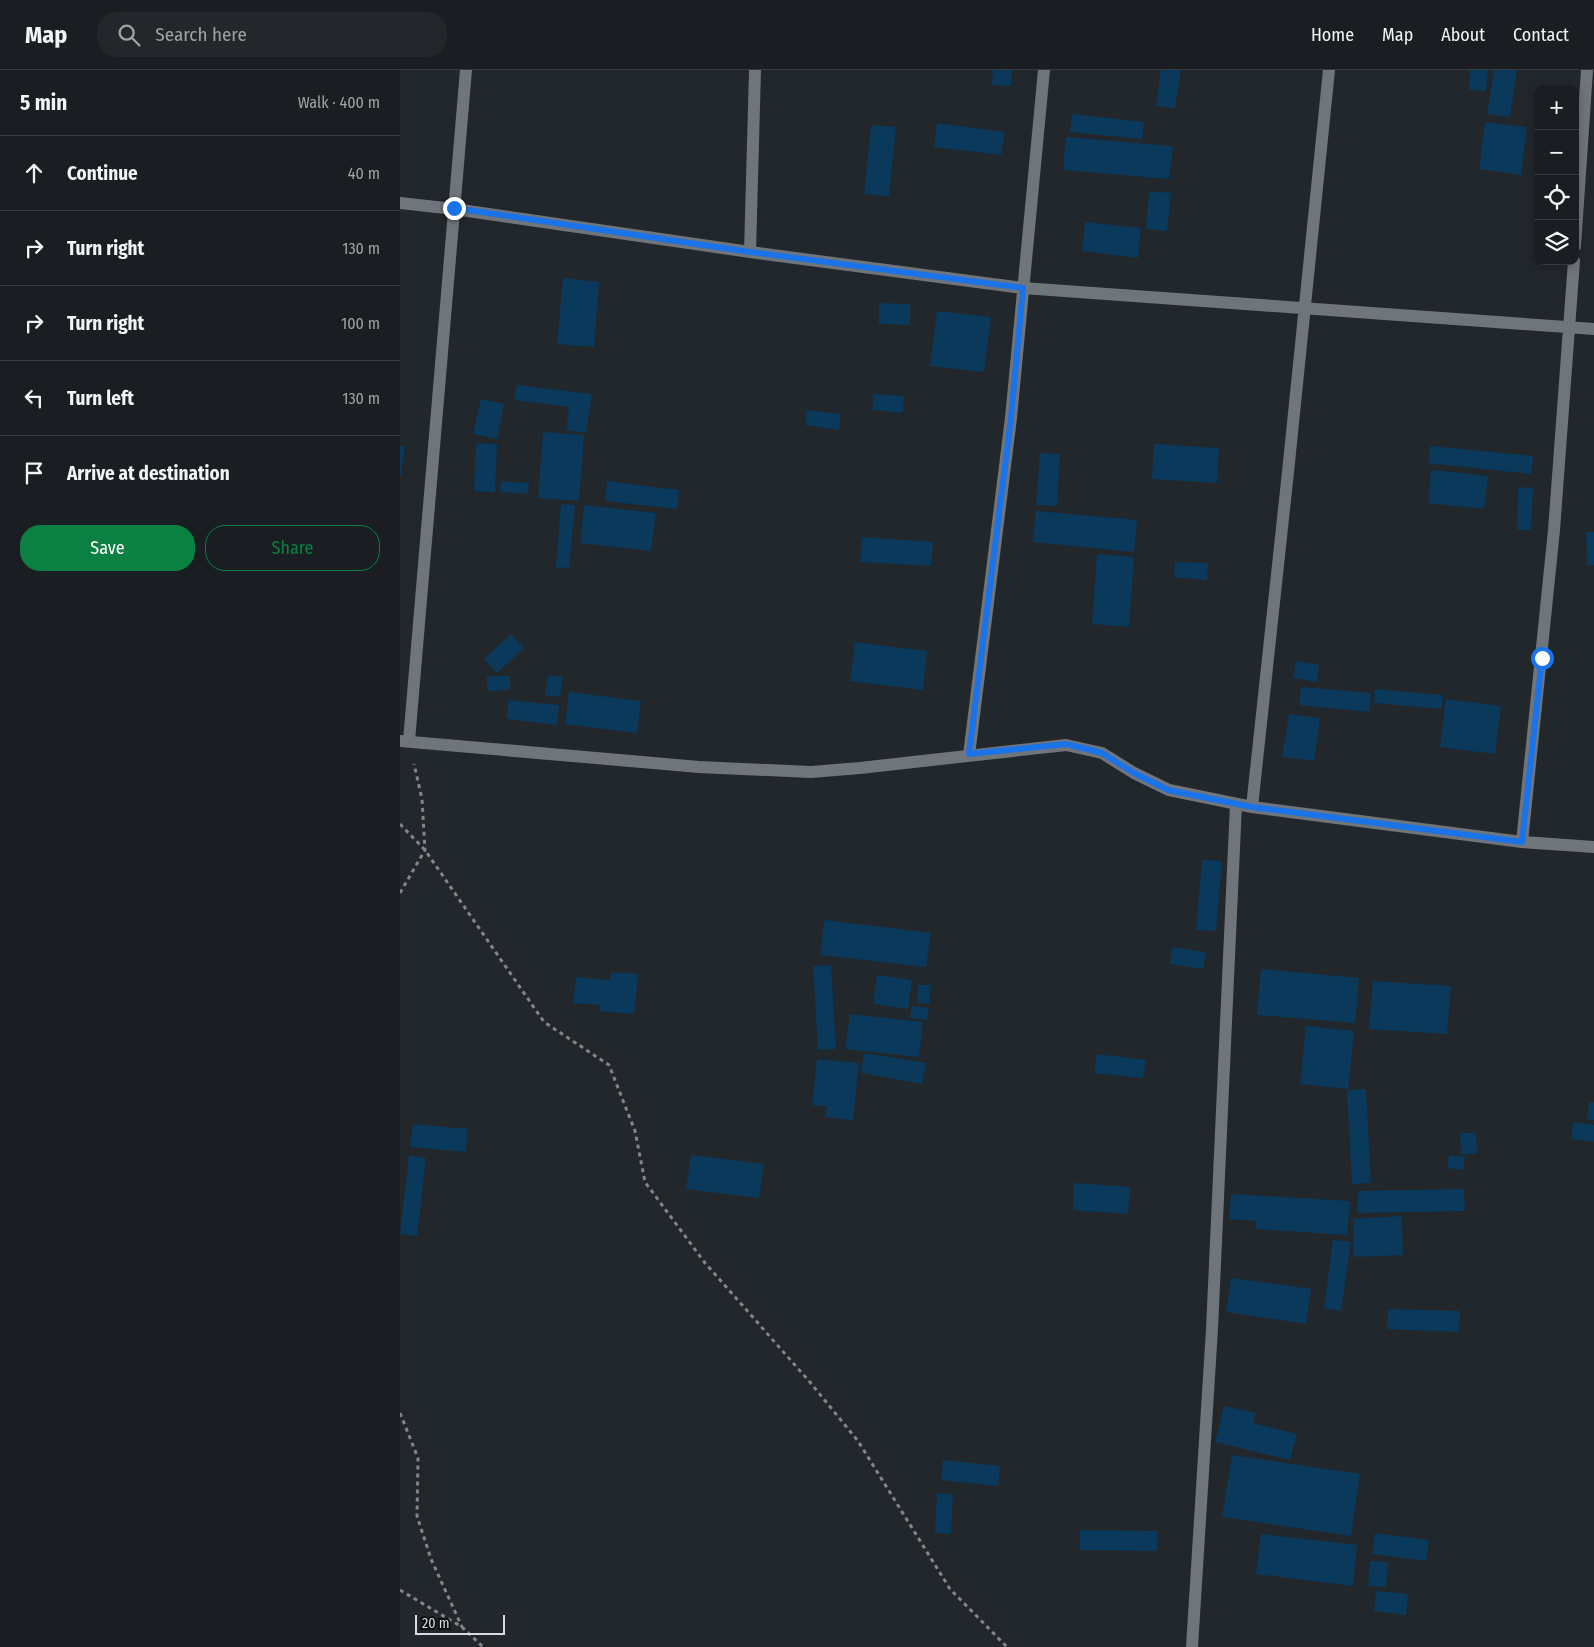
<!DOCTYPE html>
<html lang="en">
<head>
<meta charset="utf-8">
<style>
  :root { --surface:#1a1d21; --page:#23262a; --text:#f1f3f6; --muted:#9fa2a5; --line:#383b3f; --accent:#0b8043 }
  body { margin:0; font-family:"Fira Sans Condensed",sans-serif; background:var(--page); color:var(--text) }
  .controls { position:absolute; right:15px; top:15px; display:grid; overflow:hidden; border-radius:10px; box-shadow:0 2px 12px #0003 }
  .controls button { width:45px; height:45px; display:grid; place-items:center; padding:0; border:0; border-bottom:1px solid var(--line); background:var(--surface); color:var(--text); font:25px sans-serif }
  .scale { position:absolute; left:15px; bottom:12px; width:90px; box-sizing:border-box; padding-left:5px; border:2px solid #d9dce0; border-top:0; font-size:14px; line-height:18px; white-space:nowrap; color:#d9dce0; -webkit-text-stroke:4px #0d1012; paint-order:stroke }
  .stop { position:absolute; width:15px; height:15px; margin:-11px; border:4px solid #1a73e8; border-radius:50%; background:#fff }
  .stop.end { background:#1a73e8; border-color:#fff; box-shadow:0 1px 5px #0008 }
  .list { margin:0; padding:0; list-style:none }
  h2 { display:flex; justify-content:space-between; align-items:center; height:65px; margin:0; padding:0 20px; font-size:21px }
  h2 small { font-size:16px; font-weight:400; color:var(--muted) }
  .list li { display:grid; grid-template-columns:32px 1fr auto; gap:15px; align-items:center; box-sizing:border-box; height:75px; padding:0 20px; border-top:1px solid var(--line) }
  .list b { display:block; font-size:19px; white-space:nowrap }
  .list em { font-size:16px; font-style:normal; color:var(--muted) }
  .actions { display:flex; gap:10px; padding:15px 20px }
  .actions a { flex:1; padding:11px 0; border:1px solid var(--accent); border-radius:20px; text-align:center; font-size:18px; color:var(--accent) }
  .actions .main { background:var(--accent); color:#fff }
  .icon { flex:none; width:28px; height:28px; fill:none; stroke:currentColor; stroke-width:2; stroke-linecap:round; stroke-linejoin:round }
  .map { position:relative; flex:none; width:1194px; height:1577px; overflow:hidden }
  header { display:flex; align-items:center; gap:30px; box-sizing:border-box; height:70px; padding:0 25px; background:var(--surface); border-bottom:1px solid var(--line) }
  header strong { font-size:24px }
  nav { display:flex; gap:28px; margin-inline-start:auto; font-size:18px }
  .search { width:350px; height:45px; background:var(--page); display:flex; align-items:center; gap:12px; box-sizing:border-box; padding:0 18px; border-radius:20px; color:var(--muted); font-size:19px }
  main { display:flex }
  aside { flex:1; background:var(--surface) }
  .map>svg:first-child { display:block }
</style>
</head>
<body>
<header>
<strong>Map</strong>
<div class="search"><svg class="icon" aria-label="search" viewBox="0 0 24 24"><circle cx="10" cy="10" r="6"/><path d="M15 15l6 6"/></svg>Search here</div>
<nav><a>Home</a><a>Map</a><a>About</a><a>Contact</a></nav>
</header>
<main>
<aside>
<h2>5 min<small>Walk · 400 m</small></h2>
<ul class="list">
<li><svg class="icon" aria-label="ahead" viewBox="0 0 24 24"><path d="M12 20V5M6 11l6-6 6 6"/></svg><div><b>Continue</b></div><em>40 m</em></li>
<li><svg class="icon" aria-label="right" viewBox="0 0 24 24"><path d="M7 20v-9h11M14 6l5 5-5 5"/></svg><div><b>Turn right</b></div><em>130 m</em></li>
<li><svg class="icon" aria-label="right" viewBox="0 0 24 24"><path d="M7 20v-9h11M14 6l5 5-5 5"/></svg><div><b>Turn right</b></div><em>100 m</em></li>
<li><svg class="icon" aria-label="left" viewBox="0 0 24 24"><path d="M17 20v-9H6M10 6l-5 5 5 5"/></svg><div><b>Turn left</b></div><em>130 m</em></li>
<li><svg class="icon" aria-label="arrive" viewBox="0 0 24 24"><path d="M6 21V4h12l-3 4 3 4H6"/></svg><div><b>Arrive at destination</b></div></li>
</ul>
<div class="actions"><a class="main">Save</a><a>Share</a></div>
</aside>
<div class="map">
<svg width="1194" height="1577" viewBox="0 0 1194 1577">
  <rect width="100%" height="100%" fill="#22272c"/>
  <path fill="#0a395b" d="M593 0H612L611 16 592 15Z
    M761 0H781L775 38 756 36Z
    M1070 0H1088L1086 21 1069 20Z
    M1094 0H1117L1110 47 1087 44Z
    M672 44 744 52 742 69 670 62Z
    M1085 52 1127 57 1121 105 1079 99Z
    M537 53 605 62 601 85 534 77Z
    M471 55 496 57 489 126 464 124Z
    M666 67 773 76 769 109 663 100Z
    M749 121 771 123 767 161 746 159Z
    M685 152 741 158 738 188 682 181Z
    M163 208 199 212 194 277 157 274Z
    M479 233 510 234V255L479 254Z
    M537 241 591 247 584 302 530 296Z
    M117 315 192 324 186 363 166 360 169 337 114 330Z
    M474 324 504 326 503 343 472 340Z
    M81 329 104 334 97 369 73 364Z
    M407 340 441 344 439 360 405 355Z
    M143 362 184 365 179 431 138 428Z
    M76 373 97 374 95 422 74 421Z
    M754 374 819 378 817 413 752 409Z
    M0 376H5L1 405H0Z
    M1030 376 1133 386 1131 404 1028 393Z
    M640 383 660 384 657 436 636 435Z
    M1031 400 1088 406 1084 439 1028 433Z
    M101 411 129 413 128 424 100 422Z
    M207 411 279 420 277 439 205 431Z
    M1118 417 1133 418 1131 460H1117Z
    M161 434 175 435 169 498 156 497Z
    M184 435 256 443 251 481 180 473Z
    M636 441 737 450 734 482 633 472Z
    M1186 462H1194V495H1187Z
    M462 467 533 472 531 496 460 492Z
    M697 484 734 487 729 557 692 554Z
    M775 492 808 493 807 510 774 507Z
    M111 564 124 578 97 603 84 589Z
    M455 572 527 581 523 620 450 611Z
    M896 591 919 595 917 612 893 608Z
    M148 605 163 607 160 627 145 625Z
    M87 606H110V620L87 621Z
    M901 617 971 623 969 642 899 635Z
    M975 619 1043 625 1042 639 974 633Z
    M169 622 241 631 237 663 165 654Z
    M1046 629 1101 636 1095 684 1040 677Z
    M108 630 159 635 157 655 107 649Z
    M889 644 920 648 914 691 882 687Z
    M802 790 822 791 816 861 796 860Z
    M424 850 531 863 526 897 420 885Z
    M772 877 806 882 803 899 770 894Z
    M431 895 436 979 418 980 413 896Z
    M861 899 959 908 955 953 857 945Z
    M211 902 238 904 234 944 199 941 200 935 173 933 176 907 210 910Z
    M477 905 512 910 508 939 473 934Z
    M973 911 1051 916 1047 964 969 959Z
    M518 915H531L529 934 517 933Z
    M512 936 529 938 527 950 510 948Z
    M450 944 523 952 519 987 445 979Z
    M906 956 954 961 948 1019 900 1014Z
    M464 983 526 993 522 1014 461 1003Z
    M697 984 746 990 743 1008 694 1003Z
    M417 989 459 993 453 1050 425 1047 427 1036 412 1035Z
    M966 1019 971 1113 952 1114 947 1020Z
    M1189 1032H1194V1050L1187 1049Z
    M1173 1052 1194 1055V1072L1171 1069Z
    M13 1054 68 1059 66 1082 10 1077Z
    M1060 1063H1076L1077 1083 1061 1085Z
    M291 1085 364 1094 359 1128 286 1119Z
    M1049 1085 1065 1087 1063 1100 1047 1098Z
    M9 1086 26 1088 17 1166 0 1164Z
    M674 1113 730 1117 728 1144 673 1140Z
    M1064 1119 1065 1141 957 1143 958 1121Z
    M831 1124 950 1131 947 1165 856 1159V1151L829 1149Z
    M1002 1146 1003 1185 954 1187 953 1149Z
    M933 1170 951 1172 941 1241 924 1238Z
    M831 1208 911 1219 906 1254 826 1242Z
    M988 1239 1060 1241 1059 1262 987 1259Z
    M824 1336 856 1343 853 1353 897 1364 890 1390 815 1372Z
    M832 1385 960 1404 951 1466 822 1447Z
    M543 1390 600 1396 598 1416 541 1410Z
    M537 1423 553 1424 551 1464 535 1463Z
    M680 1460 757 1461V1481L680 1480Z
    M975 1463 1029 1470 1026 1491 972 1484Z
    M861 1464 957 1475 953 1516 856 1504Z
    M970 1491 988 1492 986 1517 968 1516Z
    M976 1521 1008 1524 1006 1545 974 1541Z"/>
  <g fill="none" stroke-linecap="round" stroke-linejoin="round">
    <path stroke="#82868a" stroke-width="3" stroke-dasharray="4 4" stroke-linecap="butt" d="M0 754 25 780 144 952 209 995 235 1061 245 1112 305 1193 409 1311 458 1371 550 1519 607 1577
      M0 823 25 780 22 729 14 694
      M0 1343 18 1388 17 1446 31 1489 62 1557
      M0 1520 62 1557 83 1577"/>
    <path stroke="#6f757b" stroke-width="12" d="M0 133 54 139 350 182 623 218 1194 259
      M1175 176 1187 0
      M350 182 355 0
      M0 671 299 697 411 702 460 698 666 675 702 683 734 703 769 720 852 737 1122 772 1194 777
      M9 671 66 0
      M569 685 611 348 644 0
      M852 737 888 402 929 0
      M1122 772 1154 460 1174 191
      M792 1577 812 1259 836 734"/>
  </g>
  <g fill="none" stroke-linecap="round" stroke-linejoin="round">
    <path stroke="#1a73e8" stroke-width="6" d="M54 138 350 182 623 218 611 348 569 684 666 674 702 683 734 703 768 720 852 737 1122 772 1142 588"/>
  </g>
</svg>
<div class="controls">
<button>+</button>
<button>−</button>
<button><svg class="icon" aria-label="locate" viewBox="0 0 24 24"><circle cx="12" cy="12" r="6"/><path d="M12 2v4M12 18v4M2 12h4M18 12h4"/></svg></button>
<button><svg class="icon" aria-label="layers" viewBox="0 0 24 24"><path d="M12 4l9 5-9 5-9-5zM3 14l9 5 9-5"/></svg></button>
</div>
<div class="scale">20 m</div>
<div class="stop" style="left:1142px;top:588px"></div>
<div class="stop end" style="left:54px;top:138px"></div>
</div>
</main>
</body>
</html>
